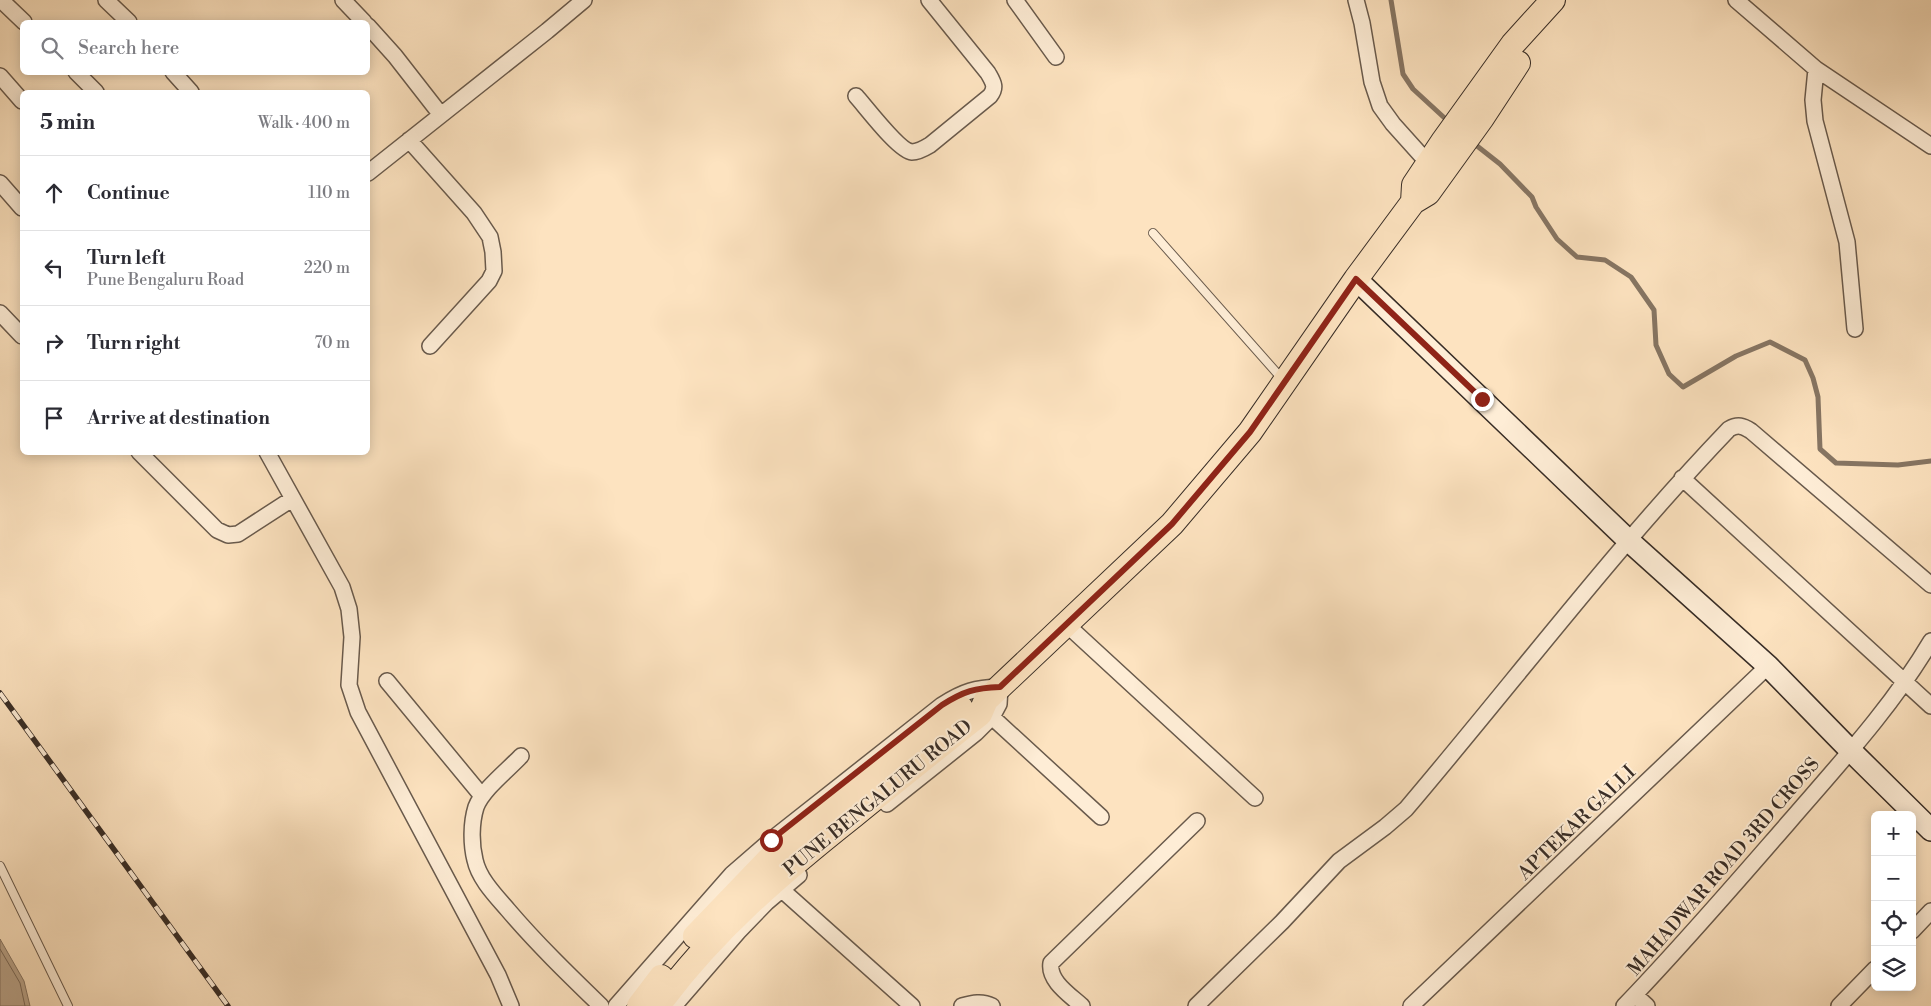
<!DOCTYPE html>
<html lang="en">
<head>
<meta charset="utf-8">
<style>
  :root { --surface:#fff; --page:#f7f7f7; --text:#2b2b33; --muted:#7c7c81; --line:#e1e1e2 }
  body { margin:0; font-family:"Libre Bodoni",serif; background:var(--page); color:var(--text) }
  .controls { position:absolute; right:15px; bottom:15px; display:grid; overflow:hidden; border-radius:8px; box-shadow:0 2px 12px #0003 }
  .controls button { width:45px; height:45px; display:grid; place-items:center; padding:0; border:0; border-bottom:1px solid var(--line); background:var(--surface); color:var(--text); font:25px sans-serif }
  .stop { position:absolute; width:15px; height:15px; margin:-11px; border:4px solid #8f2418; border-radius:50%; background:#fff }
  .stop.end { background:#8f2418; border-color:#fff; box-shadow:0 1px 5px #0008 }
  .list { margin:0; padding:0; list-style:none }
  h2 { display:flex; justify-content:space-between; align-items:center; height:65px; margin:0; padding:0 20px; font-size:21px }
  h2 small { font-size:16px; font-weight:400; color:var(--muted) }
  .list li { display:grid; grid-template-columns:32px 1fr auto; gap:15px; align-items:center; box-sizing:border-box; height:75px; padding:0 20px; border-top:1px solid var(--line) }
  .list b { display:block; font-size:19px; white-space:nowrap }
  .list p { margin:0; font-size:16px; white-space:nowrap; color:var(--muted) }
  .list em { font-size:16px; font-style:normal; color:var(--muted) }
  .icon { flex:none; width:28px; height:28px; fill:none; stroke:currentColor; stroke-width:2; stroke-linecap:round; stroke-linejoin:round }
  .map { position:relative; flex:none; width:1931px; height:1006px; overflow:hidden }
  .search { position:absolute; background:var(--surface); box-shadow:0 2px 12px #0003; left:20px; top:20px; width:350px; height:55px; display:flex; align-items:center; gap:12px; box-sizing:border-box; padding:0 18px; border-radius:8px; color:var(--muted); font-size:19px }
  .panel { position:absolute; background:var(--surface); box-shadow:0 2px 12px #0003; left:20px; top:90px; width:350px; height:365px; border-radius:8px }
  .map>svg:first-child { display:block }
</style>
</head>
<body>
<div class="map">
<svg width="1931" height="1006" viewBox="0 0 1931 1006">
  <rect width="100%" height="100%" fill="#fde3c0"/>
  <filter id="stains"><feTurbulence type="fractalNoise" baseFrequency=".004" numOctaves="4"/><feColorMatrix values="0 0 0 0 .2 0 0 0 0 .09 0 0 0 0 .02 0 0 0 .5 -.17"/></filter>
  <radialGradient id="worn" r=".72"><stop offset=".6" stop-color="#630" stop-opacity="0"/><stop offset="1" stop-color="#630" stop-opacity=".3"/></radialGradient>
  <path fill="#baa58c" stroke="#867563" d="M0 939 24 981 30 1006H0Z"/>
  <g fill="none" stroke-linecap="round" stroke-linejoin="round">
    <path stroke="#796959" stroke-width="1" d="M0 949 20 983 25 1006"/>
    <path stroke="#867563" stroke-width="5" d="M1391 0 1403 74 1413 89 1450 123
      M1472 142 1500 164 1532 197 1536 207 1557 239 1577 257 1605 260 1631 277 1654 310 1656 345 1669 374 1683 387 1736 356 1770 342 1805 360 1813 378 1818 397 1820 449 1836 463 1898 465 1931 461"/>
    <defs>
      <path id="lane" d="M1153 233 1283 380
        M0 866 68 1006"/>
      <path id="street" d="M1 0 24 22
        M106 0 129 22
        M343 0 364 22
        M1015 0 1056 57
        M1356 0 1362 23 1372 82 1380 106 1393 124 1428 163
        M1736 0 1816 69 1931 146
        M368 26 395 56 441 115
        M1816 69 1813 100 1815 121 1847 242 1855 329
        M76 72 96 92
        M173 72 191 92
        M0 76 22 101
        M856 96C866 107 899 151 912 152 918 152 925 148 930 145L990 96C997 87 993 82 988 73L929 0
        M409 140 474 213 490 237 493 252 494 271 489 281 430 346
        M368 173 547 31 584 0
        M0 183 22 208
        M0 313 22 336
        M139 452 217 530 228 535 238 534 292 499
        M267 452 342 587 349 609 352 637 349 685 358 712 498 975 511 1006
        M1682 478 1931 706
        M1067 625 1255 798
        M387 681 482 796
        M992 717 1101 817
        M521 756C508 770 483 789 476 807 471 823 471 844 475 860 479 879 496 896 508 910 537 944 569 975 601 1006
        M782 890 912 1006
        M1912 931 1931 911
        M1635 995 1647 1006
        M616 1006 732 874 771 840 942 705C964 691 975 688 1000 687L999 704 992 717 976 733 887 804
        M674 1006 738 932 767 902 799 875
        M962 1006C973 1003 982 1001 992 1006
        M1082 1006C1070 995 1048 981 1051 963L1197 821
        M1196 1006 1282 922 1339 861 1385 827 1406 809C1514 682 1614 549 1729 429 1738 424 1743 426 1751 431L1931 585
        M1411 1006 1768 666
        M1624 1006C1681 947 1735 884 1789 822 1839 764 1892 707 1931 641
        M1839 1006 1875 969"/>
      <path id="secondary" d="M1356 279 1629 541 1768 666 1851 751 1931 830"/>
      <path id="primary" d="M1413 202 1428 193 1482 118 1518 63
        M695 936 768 860 961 708
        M639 1006 661 977
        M658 1006C712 932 781 873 853 816 895 782 937 748 980 714L986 700 1172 524 1250 432 1356 279 1413 202 1414 185 1444 140 1513 44 1553 0"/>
    </defs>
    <use href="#lane" stroke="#695a4c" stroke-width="10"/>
    <use href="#street" stroke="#695a4c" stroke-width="18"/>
    <use href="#secondary" stroke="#382d26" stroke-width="24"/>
    <use href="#primary" stroke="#382d26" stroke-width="26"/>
    <use href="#lane" stroke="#feedd6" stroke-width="8"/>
    <use href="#street" stroke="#feedd6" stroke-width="15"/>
    <use href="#secondary" stroke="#feedd6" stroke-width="21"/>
    <use href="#primary" stroke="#fde3c0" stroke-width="24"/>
    <defs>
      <path id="rail" d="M0 693 228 1006"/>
    </defs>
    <use href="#rail" stroke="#382d26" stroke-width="5.5"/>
    <use href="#rail" stroke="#feedd6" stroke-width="4" stroke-dasharray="11" stroke-linecap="butt"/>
  </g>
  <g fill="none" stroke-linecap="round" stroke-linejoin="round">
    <path stroke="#8f2418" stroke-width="6" d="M771 840 942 705C964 691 975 688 1000 687L1172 524 1250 432 1356 279 1482 399"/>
  </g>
  <g text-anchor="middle" stroke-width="4" stroke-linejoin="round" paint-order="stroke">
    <g font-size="19" fill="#382d26" stroke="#feedd6">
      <text transform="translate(877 797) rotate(-39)" y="7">PUNE BENGALURU ROAD</text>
      <text transform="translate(1576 822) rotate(-44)" y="7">APTEKAR GALLI</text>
      <text transform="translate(1723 866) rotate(-49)" y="7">MAHADWAR ROAD 3RD CROSS</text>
    </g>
  </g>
  <rect width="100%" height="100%" filter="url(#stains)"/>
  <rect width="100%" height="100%" fill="url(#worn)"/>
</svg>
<div class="controls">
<button>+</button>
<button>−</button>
<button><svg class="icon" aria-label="locate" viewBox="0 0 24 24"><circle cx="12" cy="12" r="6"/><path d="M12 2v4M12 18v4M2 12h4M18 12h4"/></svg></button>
<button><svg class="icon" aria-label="layers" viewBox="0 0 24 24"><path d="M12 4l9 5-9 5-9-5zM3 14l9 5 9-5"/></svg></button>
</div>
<div class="stop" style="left:771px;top:840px"></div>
<div class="stop end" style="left:1482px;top:399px"></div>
<div class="search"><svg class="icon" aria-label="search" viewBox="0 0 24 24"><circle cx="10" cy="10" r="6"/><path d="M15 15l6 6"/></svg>Search here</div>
<section class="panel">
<h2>5 min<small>Walk · 400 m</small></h2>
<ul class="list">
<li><svg class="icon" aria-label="ahead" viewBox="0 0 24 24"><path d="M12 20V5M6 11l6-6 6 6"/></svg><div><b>Continue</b></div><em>110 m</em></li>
<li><svg class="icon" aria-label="left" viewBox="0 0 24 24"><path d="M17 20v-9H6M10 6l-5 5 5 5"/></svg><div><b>Turn left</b><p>Pune Bengaluru Road</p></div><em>220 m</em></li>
<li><svg class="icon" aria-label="right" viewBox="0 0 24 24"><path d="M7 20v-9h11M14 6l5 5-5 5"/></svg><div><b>Turn right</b></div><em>70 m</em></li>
<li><svg class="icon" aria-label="arrive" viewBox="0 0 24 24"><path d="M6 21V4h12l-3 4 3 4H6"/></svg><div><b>Arrive at destination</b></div></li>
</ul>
</section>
</div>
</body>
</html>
